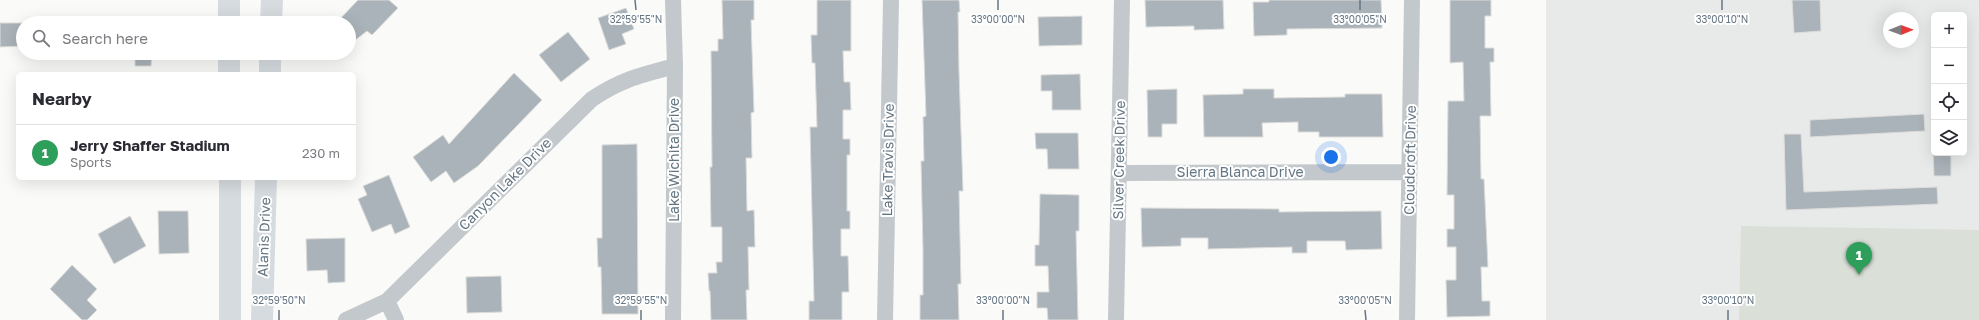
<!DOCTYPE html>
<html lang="en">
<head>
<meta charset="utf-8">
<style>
  :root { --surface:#fff; --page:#f2f2f3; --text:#2b2b33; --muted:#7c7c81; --line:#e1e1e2; --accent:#e4572e }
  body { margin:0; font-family:"Golos Text",sans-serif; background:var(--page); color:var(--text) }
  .controls { position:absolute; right:12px; top:12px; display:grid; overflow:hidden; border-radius:6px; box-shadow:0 4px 16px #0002 }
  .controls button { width:36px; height:36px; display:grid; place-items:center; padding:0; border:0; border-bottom:1px solid var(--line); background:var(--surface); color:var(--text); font:20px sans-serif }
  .compass { position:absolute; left:1883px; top:12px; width:36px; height:36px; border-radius:50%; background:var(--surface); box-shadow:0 4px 16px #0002; rotate:89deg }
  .you { position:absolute; left:1331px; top:157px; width:14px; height:14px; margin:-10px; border:3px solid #fff; border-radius:50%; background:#1a73e8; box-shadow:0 0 0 6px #1a73e833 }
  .badge { display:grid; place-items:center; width:26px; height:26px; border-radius:50%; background:var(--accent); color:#fff; font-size:13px; font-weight:700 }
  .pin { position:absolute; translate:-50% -33px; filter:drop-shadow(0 1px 2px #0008) }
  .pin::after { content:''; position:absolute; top:21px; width:14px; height:12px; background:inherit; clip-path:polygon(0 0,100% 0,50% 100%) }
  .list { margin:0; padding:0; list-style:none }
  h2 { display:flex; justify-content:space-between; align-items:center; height:52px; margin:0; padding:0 16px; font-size:17px }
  h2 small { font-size:13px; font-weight:400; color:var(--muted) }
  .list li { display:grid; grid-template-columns:26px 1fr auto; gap:12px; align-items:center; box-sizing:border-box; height:56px; padding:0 16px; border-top:1px solid var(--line) }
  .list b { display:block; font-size:15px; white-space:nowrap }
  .list p { margin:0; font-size:13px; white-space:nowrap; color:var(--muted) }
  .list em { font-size:13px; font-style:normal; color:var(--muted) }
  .icon { flex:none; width:22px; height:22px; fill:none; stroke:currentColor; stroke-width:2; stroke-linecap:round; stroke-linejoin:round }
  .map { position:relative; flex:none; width:1979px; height:320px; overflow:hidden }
  .search { position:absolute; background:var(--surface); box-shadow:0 4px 16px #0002; left:16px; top:16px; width:340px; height:44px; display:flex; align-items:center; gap:10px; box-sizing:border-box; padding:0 14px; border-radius:22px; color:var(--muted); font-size:15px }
  .panel { position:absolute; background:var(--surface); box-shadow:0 4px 16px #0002; left:16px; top:72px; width:340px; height:108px; border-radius:6px }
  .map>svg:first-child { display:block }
</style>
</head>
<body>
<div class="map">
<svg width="1979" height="320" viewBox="0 0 1979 320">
  <rect width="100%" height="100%" fill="#fafaf8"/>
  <path fill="#e8e9e9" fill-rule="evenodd" d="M1546 0H1979V320H1546ZM1934 15H1964V153H1934ZM1889 18H1913V42H1889Z"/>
  <path fill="#dadfd7" d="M1741 226 1979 230V320H1739Z"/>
  <path fill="#aab3b9" stroke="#dcdcda" d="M358 0H389L398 8 372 35 367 31 349 45V23H336Z
    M722 0H754V20H751L754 112 751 113 752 158H746L747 211 754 210 755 247H748L749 290H746L747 320H711L710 291H709L708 273H717L716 262H722V227H711L710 167H712L711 51H718V39H723Z
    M817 0H851V51H843L844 82H850L851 110H843V139H850V155H847V211H850V229H841V256H848L849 292H842V320H809V301H814L810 127H817L815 63H812L811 35H817Z
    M922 0H959L960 12H958L959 72 963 191H959L961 284H958L959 320H920V295H923V250L921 161H924L923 117 926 116Z
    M1145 0H1223L1224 29 1194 30V26L1146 27Z
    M1269 0H1381L1382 28 1287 29V35L1254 36 1253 2H1269Z
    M1450 0H1491V16H1485V48H1494V62H1490L1491 116H1480L1481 179H1484L1488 267H1481L1482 301H1490V316L1447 317 1446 280H1456V247H1447V229H1454V195H1447L1448 101H1464L1463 62 1450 63Z
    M1792 0H1820L1821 31 1794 33Z
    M626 8 634 29 622 34 626 44 609 50 598 18Z
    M1082 16V45L1039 46 1038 17Z
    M0 23H23V46L0 47Z
    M568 32 590 59 561 82 539 55Z
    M135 53H152L151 66H135Z
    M514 73 542 100 478 166 454 183 446 171 431 182 413 157 443 135 449 144Z
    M1080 74 1081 110H1052V91H1041V75Z
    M1177 89V124H1162V137H1148L1147 90Z
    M1243 89H1274V98L1345 97V94H1382L1383 137H1319V132H1298V122L1262 123 1263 137H1204L1203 95 1243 94Z
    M1924 114 1925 131 1810 137V120Z
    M1035 133H1078L1079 169H1048L1047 149H1036Z
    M1784 134H1801L1804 192 1937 187 1938 204 1786 210Z
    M637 144 638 314H602L601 267H598L597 238H602V145Z
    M1933 153H1951V176H1934Z
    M389 175 410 227 395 234 391 224 372 232 358 199 367 195 363 186Z
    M1040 194 1079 195V231H1076L1078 320H1048L1047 308H1037V292H1049L1048 266H1035V245H1039Z
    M1141 208 1279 209V212L1381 211 1382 249 1346 250 1345 241H1307V253H1292V247L1208 249V238H1181V246L1142 247Z
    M158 211H188L189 253 159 254Z
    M130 216 146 246 114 264 98 234Z
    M345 238V282L328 283 327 270 307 271 306 239Z
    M72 265 97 289 87 300 97 310 87 320H82L50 289Z
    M501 276 502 312 467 313 466 277Z"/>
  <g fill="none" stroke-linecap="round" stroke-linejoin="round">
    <path stroke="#c3c8cc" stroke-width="16" d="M1119 173 1409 172
      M387 301 396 320
      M346 320 387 301 592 99C622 79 641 75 675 66
      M673 320 675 66 673 0
      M885 320 891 0
      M1116 320 1122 0
      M1407 320 1412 0"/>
    <path stroke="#d6dbdf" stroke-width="22" d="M229 0V23
      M271 23 272 0
      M229 53V74
      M270 74V53
      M230 178V320
      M262 320 266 178"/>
  </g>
  <path fill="none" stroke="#657683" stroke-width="1.5" d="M635 0 636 10M998 0V10M1360 0V10M1722 0V10M279 310V320M641 310V320M1003 310V320M1365 310 1366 320M1728 310V320"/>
  <g text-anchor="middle" stroke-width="4" stroke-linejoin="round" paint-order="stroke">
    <g font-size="14" fill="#657683" stroke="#fff">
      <text transform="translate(674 160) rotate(-90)" y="5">Lake Wichita Drive</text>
      <text transform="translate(888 160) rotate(-89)" y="5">Lake Travis Drive</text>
      <text transform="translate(1119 160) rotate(-89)" y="5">Silver Creek Drive</text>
      <text transform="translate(1410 160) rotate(-89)" y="5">Cloudcroft Drive</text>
      <text x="1240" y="177">Sierra Blanca Drive</text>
      <text transform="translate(505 184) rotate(-45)" y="5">Canyon Lake Drive</text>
      <text transform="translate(264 237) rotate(-88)" y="5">Alanis Drive</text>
    </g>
  </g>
  <g font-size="10" text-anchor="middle" fill="#657683" stroke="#fff" stroke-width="4" stroke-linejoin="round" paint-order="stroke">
    <text x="636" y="23">32°59'55"N</text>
    <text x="998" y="23">33°00'00"N</text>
    <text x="1360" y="23">33°00'05"N</text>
    <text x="1722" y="23">33°00'10"N</text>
    <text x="279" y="304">32°59'50"N</text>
    <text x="641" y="304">32°59'55"N</text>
    <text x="1003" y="304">33°00'00"N</text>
    <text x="1365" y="304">33°00'05"N</text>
    <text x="1728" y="304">33°00'10"N</text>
  </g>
</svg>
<div class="controls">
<button>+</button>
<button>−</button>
<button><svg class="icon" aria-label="locate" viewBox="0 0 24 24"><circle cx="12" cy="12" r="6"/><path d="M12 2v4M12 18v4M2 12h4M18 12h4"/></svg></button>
<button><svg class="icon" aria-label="layers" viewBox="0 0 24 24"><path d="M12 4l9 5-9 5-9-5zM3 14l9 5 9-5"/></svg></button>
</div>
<svg class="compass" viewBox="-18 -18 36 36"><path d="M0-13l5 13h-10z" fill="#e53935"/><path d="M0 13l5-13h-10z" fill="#7c7c81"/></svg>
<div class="you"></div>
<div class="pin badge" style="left:1859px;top:275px;background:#2e9e5b">1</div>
<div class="search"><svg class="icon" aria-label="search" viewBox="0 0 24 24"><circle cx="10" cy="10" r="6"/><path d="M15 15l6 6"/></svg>Search here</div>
<section class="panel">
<h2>Nearby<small></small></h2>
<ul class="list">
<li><span class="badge" style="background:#2e9e5b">1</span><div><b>Jerry Shaffer Stadium</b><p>Sports</p></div><em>230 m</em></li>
</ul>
</section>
</div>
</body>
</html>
